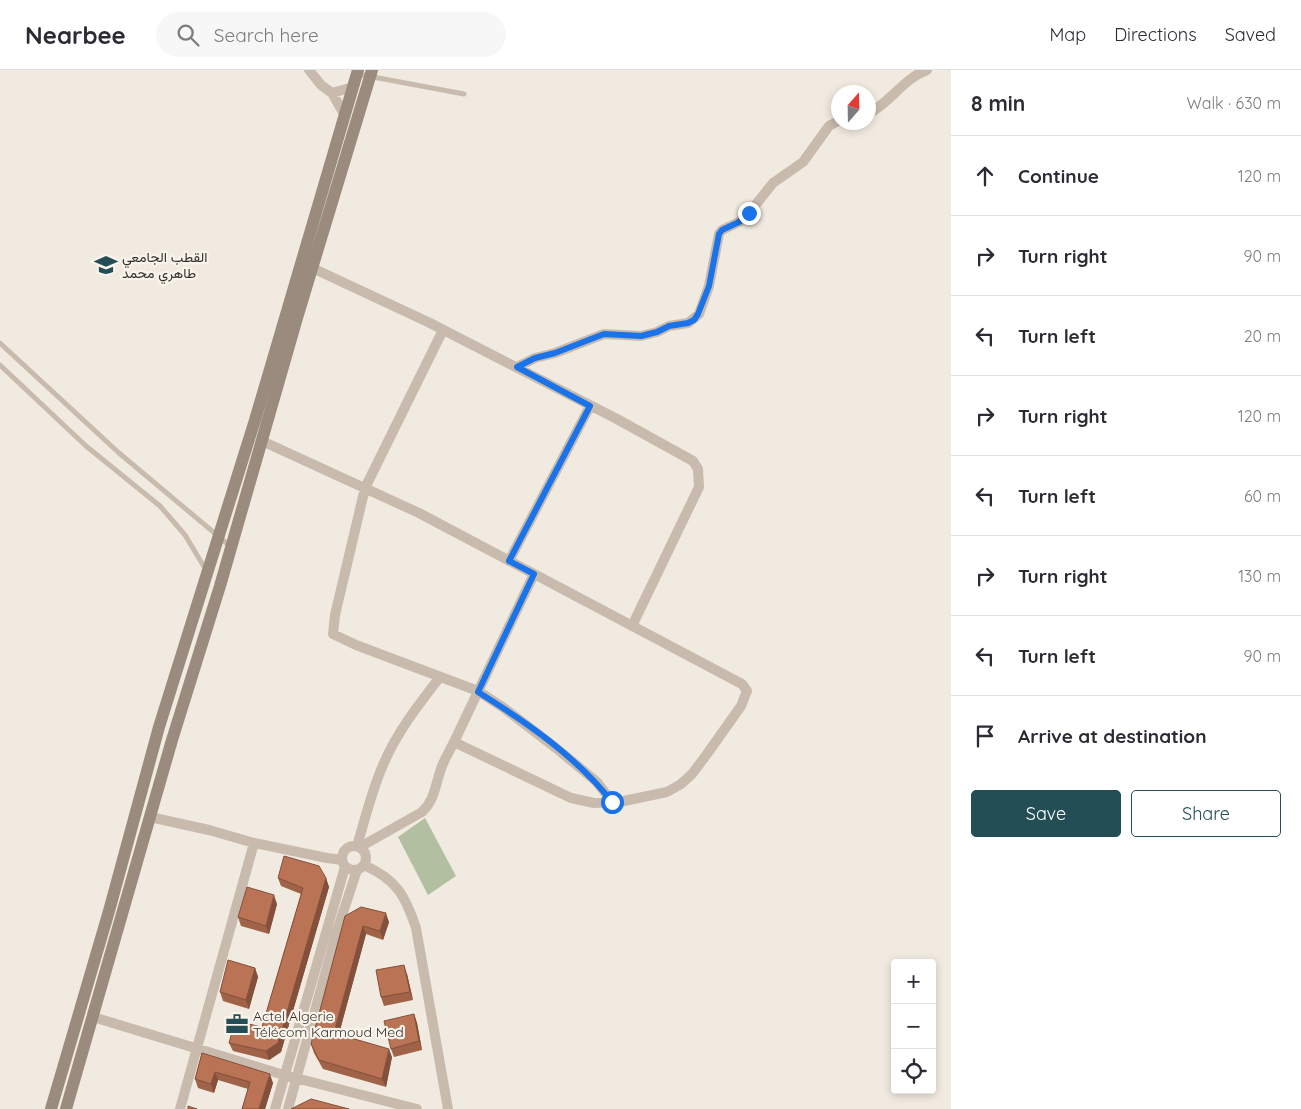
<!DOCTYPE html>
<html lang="en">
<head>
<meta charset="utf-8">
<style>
  :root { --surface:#fff; --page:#f7f7f7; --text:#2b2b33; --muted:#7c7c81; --line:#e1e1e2; --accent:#244e55 }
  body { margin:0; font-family:Quicksand,Vazirmatn,sans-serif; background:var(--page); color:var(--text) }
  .controls { position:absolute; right:15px; bottom:15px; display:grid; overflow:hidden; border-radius:5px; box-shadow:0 2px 8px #0003 }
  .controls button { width:45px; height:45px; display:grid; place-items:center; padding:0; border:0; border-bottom:1px solid var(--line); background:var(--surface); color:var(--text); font:25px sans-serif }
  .compass { position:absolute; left:831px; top:15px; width:45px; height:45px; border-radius:50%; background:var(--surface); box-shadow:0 2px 8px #0003; rotate:20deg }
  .stop { position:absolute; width:15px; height:15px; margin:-11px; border:4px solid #1a73e8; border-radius:50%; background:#fff }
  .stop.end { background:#1a73e8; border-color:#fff; box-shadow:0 1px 5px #0008 }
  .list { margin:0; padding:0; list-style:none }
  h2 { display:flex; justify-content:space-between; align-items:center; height:65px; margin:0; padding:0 20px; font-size:21px }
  h2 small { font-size:16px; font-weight:400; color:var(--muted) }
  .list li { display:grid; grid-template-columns:32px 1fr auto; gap:15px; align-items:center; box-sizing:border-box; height:80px; padding:0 20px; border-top:1px solid var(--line) }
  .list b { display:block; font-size:19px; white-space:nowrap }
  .list em { font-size:16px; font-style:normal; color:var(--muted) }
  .actions { display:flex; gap:10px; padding:15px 20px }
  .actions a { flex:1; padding:11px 0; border:1px solid var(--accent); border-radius:5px; text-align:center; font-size:18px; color:var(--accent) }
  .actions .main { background:var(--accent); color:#fff }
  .icon { flex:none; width:28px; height:28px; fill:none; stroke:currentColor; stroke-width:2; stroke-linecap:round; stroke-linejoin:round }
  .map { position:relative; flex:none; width:951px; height:1039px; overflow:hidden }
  header { display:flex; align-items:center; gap:30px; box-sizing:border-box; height:70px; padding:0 25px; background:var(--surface); border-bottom:1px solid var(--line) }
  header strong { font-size:24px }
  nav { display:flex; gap:28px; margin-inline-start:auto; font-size:18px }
  .search { width:350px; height:45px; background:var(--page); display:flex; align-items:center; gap:12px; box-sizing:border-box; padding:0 18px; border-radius:28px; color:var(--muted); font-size:19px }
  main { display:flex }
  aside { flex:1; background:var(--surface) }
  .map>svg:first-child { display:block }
</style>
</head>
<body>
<header>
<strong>Nearbee</strong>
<div class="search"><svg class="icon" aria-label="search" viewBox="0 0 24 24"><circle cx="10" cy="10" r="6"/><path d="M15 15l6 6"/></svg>Search here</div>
<nav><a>Map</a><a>Directions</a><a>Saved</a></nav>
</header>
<main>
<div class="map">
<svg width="951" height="1039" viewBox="0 0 951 1039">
  <rect width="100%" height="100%" fill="#f1eae0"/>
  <path fill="#b3bfa1" d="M425 748 456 806 428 825 398 767Z"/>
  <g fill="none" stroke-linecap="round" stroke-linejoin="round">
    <path stroke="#c8bbad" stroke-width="5" d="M357 4 464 24
      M0 273 119 383 230 476
      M0 295 86 376 160 436 185 465 206 500"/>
    <path stroke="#c8bbad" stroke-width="10" d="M309 0 321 15 332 23 344 44
      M332 23 353 17
      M868 44C891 32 903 9 927 0
      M306 195 430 253 617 349 693 391 698 399 699 417 632 556
      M443 260 365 418 335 545 333 564 356 575 478 621 504 638 556 678 597 712 612 732
      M517 297 535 288 555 283 604 264 641 266 657 262 669 256 688 253 693 249 699 244 709 216 719 164 722 160 739 152 749 143 773 113 803 92 829 56 838 51
      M262 371 419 443 742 614 747 621 741 636 707 684 692 704 681 714 667 722 619 732 594 733 571 728 454 672C449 682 443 691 440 702 435 717 434 731 422 742L360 777
      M509 491 590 336
      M454 672 534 504
      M150 747 209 760 254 773 327 788 342 790
      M342 788a12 12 0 1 1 24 0a12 12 0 1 1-24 0Z
      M357 776C365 749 372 720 383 695 397 662 419 634 440 607
      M364 795C397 810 405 825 416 858L448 1039
      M93 947 284 1005 417 1039
      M180 1039 254 773
      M275 1039 345 797
      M288 1039 336 864 357 800"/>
    <path stroke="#9b8b7e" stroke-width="12" d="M51 1039 109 841 159 657 255 350 358 0
      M66 1039 172 670 220 516 297 248 372 0"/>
  </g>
  <path fill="#a06348" d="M278 808H326L329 817 281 982 269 990 233 981 229 973 262 957 301 824 281 816Z
    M277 834 269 864 241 856 238 847Z
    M345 846 389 852 383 870 366 864 339 964 392 987 386 1017 323 999 314 983 311 974Z
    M255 898 258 907 249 939 223 931 220 922Z
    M407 904 413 930 384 936 381 927Z
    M414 944 417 953 422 980 394 987 391 979Z
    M202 983 273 1013 265 1039H242L248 1019 218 1010 214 1023 198 1018 195 1009Z"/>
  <path fill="#82503b" d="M326 808 329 817 281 982 269 990 266 981Z
    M274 825 277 834 269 864 266 856Z
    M386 843 389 852 383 870 380 861Z
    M363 856 366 864 337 971 334 963Z
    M404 895 407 904 413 930 410 922Z
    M255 898 258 907 249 939 246 930Z
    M414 944 417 953 422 980 419 971Z
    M389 979 392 987 386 1017 382 1009Z
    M215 1002 218 1010 214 1023 211 1014Z
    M270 1004 273 1013 265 1039H259Z"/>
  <path fill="#ba7354" stroke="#82503b" d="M284 786 319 796 326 808 278 973 266 981 229 973 235 951 262 957 303 818 278 808Z
    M247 817 274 825 266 856 238 847Z
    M361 837 386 843 380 861 363 856 334 963 389 979 382 1009 319 990 311 974 345 846Z
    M228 890 255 898 246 930 220 922Z
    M404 895 410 922 381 927 376 900Z
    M414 944 419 971 391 979 384 951Z
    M202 983 270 1004 259 1039H242L250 1012 215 1002 211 1014 195 1009Z
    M311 1029 349 1039H291Z
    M188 1036 197 1039H188Z"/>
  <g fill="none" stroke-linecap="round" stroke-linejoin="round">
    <path stroke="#1a73e8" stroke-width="6" d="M612 732C577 687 526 652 478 622L534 504 509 491 590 336 517 297 535 288 555 283 604 264 641 266 657 262 669 256 688 253 694 250 698 244 709 216 719 164 722 160 739 152 749 143"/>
  </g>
  <defs>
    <symbol id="university-bare" viewBox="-9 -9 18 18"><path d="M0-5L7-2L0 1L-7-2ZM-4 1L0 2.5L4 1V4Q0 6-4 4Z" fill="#244e55" stroke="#f9f4ec" stroke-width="2.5" paint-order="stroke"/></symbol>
    <symbol id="office-bare" viewBox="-9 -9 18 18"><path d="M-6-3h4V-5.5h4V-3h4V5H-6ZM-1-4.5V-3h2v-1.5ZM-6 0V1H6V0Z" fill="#244e55" stroke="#f9f4ec" stroke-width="2.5" paint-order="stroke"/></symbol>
  </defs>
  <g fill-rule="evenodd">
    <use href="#university-bare" x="90" y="179" width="32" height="32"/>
    <use href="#office-bare" x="221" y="938" width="32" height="32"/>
  </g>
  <g text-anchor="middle" stroke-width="4.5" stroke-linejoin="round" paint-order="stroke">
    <g font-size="14" fill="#372f2b" stroke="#f9f4ec" text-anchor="start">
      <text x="122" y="192">القطب الجامعي<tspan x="122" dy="16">طاهري محمد</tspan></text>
      <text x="253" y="951">Actel Algerie<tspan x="253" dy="16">Télécom Karmoud Med</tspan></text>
    </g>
  </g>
</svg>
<div class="controls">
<button>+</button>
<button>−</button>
<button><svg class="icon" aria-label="locate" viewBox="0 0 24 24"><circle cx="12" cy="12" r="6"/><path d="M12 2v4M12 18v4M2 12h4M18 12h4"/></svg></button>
</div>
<svg class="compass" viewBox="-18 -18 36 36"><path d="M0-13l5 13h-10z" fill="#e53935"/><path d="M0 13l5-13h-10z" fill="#7c7c81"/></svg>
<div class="stop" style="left:612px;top:732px"></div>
<div class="stop end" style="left:749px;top:143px"></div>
</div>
<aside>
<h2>8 min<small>Walk · 630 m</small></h2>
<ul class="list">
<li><svg class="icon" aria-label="ahead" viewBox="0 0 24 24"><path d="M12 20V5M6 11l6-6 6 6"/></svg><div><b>Continue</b></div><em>120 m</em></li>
<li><svg class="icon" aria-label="right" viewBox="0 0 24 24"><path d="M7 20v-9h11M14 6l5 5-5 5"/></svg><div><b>Turn right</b></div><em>90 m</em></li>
<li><svg class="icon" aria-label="left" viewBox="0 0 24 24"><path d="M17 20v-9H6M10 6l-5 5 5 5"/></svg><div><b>Turn left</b></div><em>20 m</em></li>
<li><svg class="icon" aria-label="right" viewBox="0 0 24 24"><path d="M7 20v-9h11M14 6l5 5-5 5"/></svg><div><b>Turn right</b></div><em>120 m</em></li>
<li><svg class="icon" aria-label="left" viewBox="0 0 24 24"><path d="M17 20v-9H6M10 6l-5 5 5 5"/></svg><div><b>Turn left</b></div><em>60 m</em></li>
<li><svg class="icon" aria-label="right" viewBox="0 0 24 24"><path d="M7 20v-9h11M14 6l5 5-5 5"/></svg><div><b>Turn right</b></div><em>130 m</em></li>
<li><svg class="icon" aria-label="left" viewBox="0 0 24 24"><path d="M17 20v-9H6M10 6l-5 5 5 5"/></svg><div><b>Turn left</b></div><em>90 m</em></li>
<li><svg class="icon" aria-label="arrive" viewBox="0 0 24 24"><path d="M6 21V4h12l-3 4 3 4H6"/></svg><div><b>Arrive at destination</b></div></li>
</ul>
<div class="actions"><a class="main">Save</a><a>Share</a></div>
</aside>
</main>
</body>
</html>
